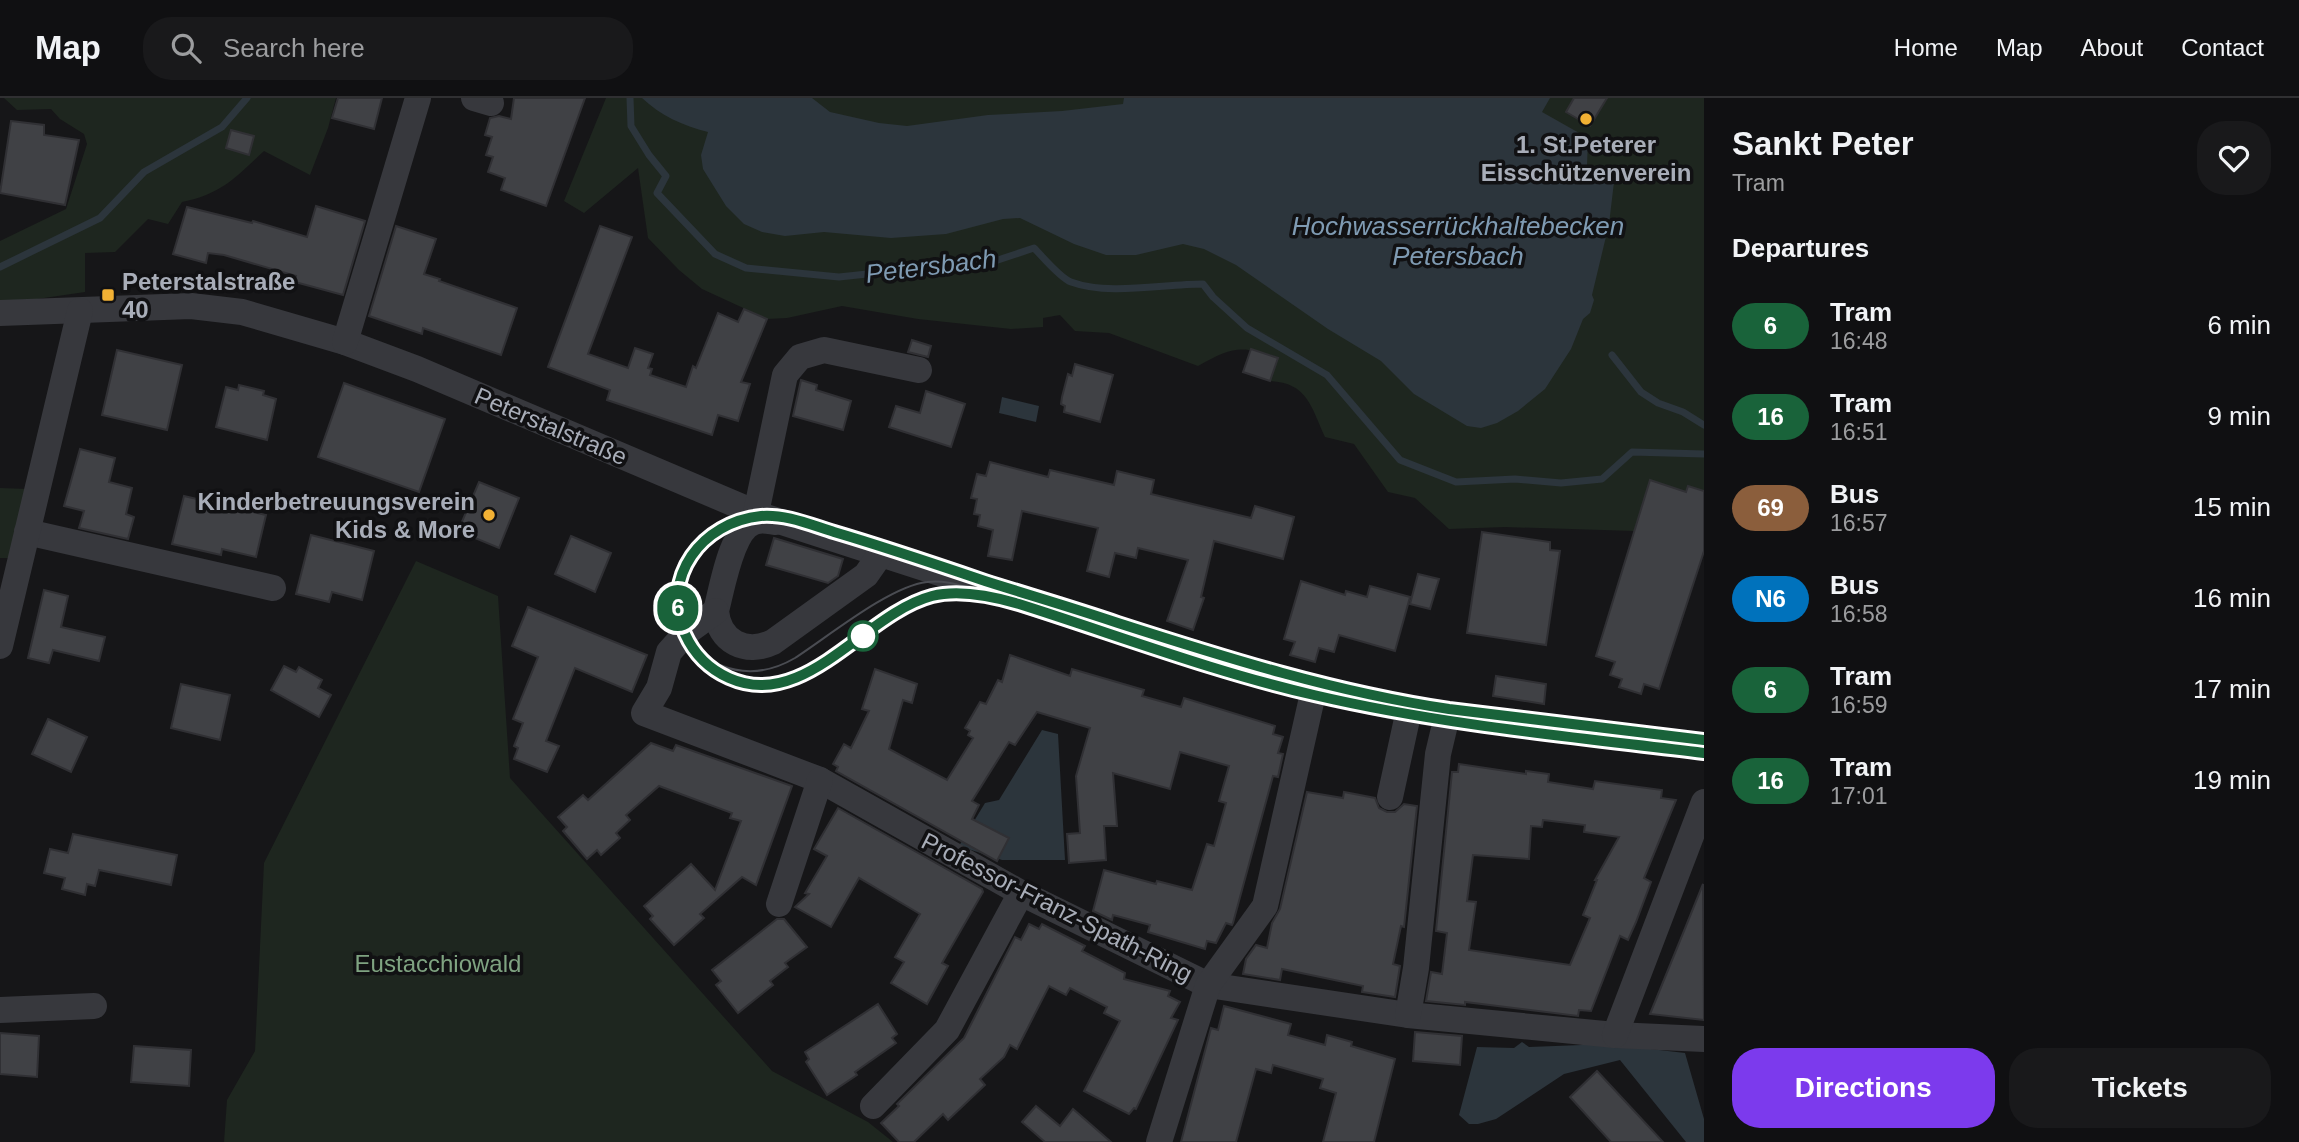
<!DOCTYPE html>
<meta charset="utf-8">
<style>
:root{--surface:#101012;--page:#19191b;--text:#f1f3f6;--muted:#9c9d9f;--line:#303032;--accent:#7c3aed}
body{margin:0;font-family:Helvetica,sans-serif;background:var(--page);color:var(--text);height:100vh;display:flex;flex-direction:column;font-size:26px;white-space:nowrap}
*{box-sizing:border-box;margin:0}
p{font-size:23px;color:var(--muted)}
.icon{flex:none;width:38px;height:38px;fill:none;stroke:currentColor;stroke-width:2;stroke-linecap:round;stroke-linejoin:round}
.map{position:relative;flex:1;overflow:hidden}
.drawer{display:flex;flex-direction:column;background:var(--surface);width:595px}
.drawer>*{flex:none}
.badge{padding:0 14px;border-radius:23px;font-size:24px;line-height:46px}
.map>.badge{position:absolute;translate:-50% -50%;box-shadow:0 0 0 4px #fff}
h2{padding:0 28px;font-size:26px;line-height:63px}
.round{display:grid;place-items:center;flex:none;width:74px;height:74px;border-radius:28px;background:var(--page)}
.summary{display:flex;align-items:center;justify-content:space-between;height:119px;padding:0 28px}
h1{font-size:33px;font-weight:800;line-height:52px}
.primary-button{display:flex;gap:14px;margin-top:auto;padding:14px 28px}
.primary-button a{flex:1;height:80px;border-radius:28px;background:var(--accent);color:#fff;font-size:28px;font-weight:800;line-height:80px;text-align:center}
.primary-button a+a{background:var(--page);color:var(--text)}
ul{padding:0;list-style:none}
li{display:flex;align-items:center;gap:21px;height:91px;padding:0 28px}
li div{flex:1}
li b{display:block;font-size:26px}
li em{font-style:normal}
li .badge{min-width:77px;font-weight:700;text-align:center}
header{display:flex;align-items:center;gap:42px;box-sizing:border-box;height:98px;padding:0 35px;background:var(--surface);border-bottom:2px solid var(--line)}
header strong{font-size:33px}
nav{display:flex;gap:38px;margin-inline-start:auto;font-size:24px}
.search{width:490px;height:63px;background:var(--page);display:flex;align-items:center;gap:18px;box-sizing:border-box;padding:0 24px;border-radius:28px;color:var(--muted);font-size:26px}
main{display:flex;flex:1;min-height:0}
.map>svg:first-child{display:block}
.green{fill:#1e261f}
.water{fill:#2c353c}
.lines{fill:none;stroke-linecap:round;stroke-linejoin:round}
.stream{stroke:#2c353c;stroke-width:7}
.building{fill:#404145;stroke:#303034;stroke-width:2;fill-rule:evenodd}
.minor{stroke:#37383d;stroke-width:26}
.tram{stroke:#4a4c52;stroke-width:2}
.line-casing{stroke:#fff;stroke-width:16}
.line{stroke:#19633a;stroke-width:10}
.poi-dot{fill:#f2b134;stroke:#111113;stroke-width:2.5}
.stop-dot{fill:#fff;stroke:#19633a;stroke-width:3.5}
.labels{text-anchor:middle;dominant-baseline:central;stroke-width:7;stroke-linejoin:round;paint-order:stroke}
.poi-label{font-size:24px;font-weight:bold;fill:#a8adb8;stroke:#111113}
.street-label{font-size:24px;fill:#a8adb8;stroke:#111113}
.park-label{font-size:24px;fill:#7fa381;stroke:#111113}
.water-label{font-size:26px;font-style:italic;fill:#7f9bb3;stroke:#111113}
</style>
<header>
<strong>Map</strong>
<div class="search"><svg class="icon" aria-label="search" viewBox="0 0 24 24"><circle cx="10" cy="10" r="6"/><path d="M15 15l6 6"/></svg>Search here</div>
<nav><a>Home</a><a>Map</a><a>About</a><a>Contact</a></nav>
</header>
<main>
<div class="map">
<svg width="1704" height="1044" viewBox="0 0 1704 1044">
<rect width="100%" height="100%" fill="#161618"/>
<!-- green -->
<g class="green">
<path d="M4,0H336L328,30L310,77L264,53C236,79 222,96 182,104L168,126L148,121L115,154L85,155V194L37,201L0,203V143L66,111L87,46L84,36L60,21L51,11L17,12Z"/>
<path d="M606,0H1704V393L1688,388L1686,394L1650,382L1634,433L1505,429L1449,431L1415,400L1388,394L1354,346L1325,339C1311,309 1308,285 1270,283L1277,259C1240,247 1232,249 1198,268L1109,235L1075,233L1060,217L1043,220V229L1011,231L918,221L842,208L787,220L767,221L702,191L679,172L648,140L638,70L584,115L564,103Z"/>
<polygon points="0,390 27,391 10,460 0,460"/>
<polygon points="416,463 498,498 510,680 772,973 868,1024 893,1044 224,1044 227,1002 255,953 264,765"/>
</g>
<!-- water -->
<g class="water">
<path d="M642,0H812L830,14L879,25L907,28L988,17L1062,13L1123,6L1124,0H1550L1542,14L1588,40L1587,68L1614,84L1609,126L1592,197L1594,202L1590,215L1583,221L1571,251L1545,291L1518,313L1497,325L1481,330L1467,328L1414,296L1381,263L1328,231L1236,167L1204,151L1183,146L1136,157H1106L1074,146L1020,120L1003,121L946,136L891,140L824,134L785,138L762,134L744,126L726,108L703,71L701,57L708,34C683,28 660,17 642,0Z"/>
<polygon points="1002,299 1039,308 1036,324 999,315"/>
<polygon points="1042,632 1058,636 1065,762 1002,762 959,748 985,705 999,702"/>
<polygon points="1522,944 1529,949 1608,946 1685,955 1704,1021 1704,1044 1686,1044 1620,962 1564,976 1496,1021 1478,1026 1469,1026 1459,1017 1477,949 1514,950"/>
</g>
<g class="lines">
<!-- stream -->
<g class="stream">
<path d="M630,0L631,28L649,57L666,78L657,95L715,156L746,170L839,179L998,162L1034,150C1043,159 1060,180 1071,184C1109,198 1162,186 1203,186L1213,199L1247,230L1327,277L1400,362L1456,384L1515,381L1561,385L1602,381L1632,354L1704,356"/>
<polyline points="0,169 100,120 144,74 222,29 247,0"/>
<polyline points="1612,257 1641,294 1658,305 1683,314 1704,327"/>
</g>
</g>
<!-- building -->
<g class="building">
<polygon points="338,0 382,0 374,31 332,20"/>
<polygon points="514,0 585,0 546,108 501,92 505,80 488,74 493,59 486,57 492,39 485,37 490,20 499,18 511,21"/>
<polygon points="1574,0 1607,0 1590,28 1566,14"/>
<polygon points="11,23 44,27 44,37 79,42 65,107 0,95"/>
<polygon points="231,32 254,38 249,57 226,50"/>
<polygon points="316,108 365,123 343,197 295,184 296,178 224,157 208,155 206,165 173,156 187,109 252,125 253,123 307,139"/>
<polygon points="396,128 436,141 424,176 440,181 439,183 517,210 501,257 423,230 422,236 369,218"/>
<polygon points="600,128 632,139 588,256 628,270 635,250 653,256 648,270 652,271 650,277 686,289 693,268 696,270 718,215 738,224 744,211 767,221 741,284 750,286 738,323 718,317 712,337 607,302 610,292 548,269"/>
<polygon points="912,242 931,248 928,259 908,254"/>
<polygon points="1251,251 1278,260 1270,283 1243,274"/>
<polygon points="117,252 182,267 167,332 102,317"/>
<polygon points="1075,266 1113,277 1100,324 1064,314 1065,308 1061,306 1062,299 1068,276 1072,278"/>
<polygon points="801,282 817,287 816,292 851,303 843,332 793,318"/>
<polygon points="344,285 445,321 419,394 318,359"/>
<polygon points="239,287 264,293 263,297 276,301 267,342 216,329 226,289 238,292"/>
<polygon points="926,293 965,306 951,349 889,329 896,308 920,315"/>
<polygon points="80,351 115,360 109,384 132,390 126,416 134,419 128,441 79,430 84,413 64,408"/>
<polygon points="990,364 1048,379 1050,372 1114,387 1117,373 1154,382 1151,396 1251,420 1255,408 1294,419 1283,461 1214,443 1201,499 1204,500 1193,532 1167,523 1188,462 1138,450 1136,460 1115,455 1109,479 1087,473 1098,430 1022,413 1012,462 988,458 993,432 978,428 980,417 974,416 977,401 971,400 977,376 986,378"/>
<polygon points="1650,382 1686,394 1688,388 1704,393 1704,453 1659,591 1644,586 1641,596 1619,589 1622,581 1610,577 1615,564 1596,558"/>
<polygon points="479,384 519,400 499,450 458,433"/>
<polygon points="184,398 266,417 256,459 222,451 221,457 172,446"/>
<polygon points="1482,434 1550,444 1550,452 1560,453 1546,547 1467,535"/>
<polygon points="311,437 374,453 362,502 332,494 329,504 296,496"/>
<polygon points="571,438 611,455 595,494 555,476"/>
<polygon points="774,440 843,461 838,478 828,485 766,467"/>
<polygon points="1418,476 1439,481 1430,511 1410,506"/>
<polygon points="1301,483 1345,497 1346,493 1367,499 1370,488 1410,499 1395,553 1339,537 1334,554 1319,550 1315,564 1290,557 1295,544 1284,541"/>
<polygon points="44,492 68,498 61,529 105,539 99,563 53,552 49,565 28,560"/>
<polygon points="528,509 647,557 632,594 575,570 546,643 559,648 547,674 514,661 518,650 514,648 523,625 513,621 538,559 512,548"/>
<polygon points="1010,557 1070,578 1072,571 1144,592 1142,598 1181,609 1184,600 1275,628 1273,636 1283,639 1278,655 1283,656 1278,679 1273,678 1233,825 1232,827 1226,825 1216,845 1207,843 1205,851 1148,834 1150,827 1113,817 1112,822 1093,813 1104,772 1156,786 1157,783 1192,792 1207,746 1214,748 1226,705 1219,703 1229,668 1180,654 1170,691 1113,675 1117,728 1104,728 1106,762 1069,765 1067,736 1080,735 1076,678 1090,630 1037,614 1015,647 1009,644 972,703 979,707 972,721 1009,740 997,763 836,673 838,669 833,666 844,646 851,650 869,613 862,611 875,571 917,586 912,605 903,602 889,651 947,682 973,640 968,637 970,633 965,630 980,604 986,606 998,582 1002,584"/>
<polygon points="284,568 296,574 299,569 322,582 318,590 331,597 319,619 271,592"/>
<polygon points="1496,578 1546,586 1544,606 1493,598"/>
<polygon points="181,586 230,597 220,642 171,630"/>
<polygon points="48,621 87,639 71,674 32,656"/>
<polygon points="651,645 673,653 676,647 792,688 756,787 742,779 700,816 704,820 674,847 650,821 653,818 644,808 691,766 715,792 741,723 730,720 732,715 659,688 626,717 630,722 616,735 620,740 601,757 597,752 587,761 563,733 567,729 558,719 583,697 588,702"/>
<path d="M1459,666L1526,676V673L1549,676L1548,684L1593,691L1595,683L1662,692L1661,700L1676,702L1644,780L1651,784L1636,824L1628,842L1620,838L1591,913L1579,912L1578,918L1465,904V907L1426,903L1431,874L1442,876L1447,835L1436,833L1452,674H1458ZM1543,722L1585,727L1584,734L1619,739L1595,782H1597L1583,817L1590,820L1570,867L1469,852L1476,804L1467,803L1473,757L1529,761L1531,728L1542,729Z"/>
<polygon points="1307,694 1343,700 1344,694 1375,700 1379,710 1387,714 1395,714 1404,706 1417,708 1404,829 1401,828 1393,866 1400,868 1395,899 1362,894 1363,888 1282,871 1280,882 1243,876 1246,861 1256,847 1267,850 1272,825 1280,811"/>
<polygon points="838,710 982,791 983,794 942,865 948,868 927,906 891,885 904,864 895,859 920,816 859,780 831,829 795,809 809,796 805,795 827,758 814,751"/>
<polygon points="73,736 177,757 171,787 99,772 95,788 87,786 85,797 62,791 65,780 44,775 50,751 68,755"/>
<polygon points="1703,786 1704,922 1650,916 1686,828"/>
<polygon points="777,821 784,821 807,849 785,865 788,869 770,883 773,887 738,915 716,887 721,883 712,872"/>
<polygon points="1029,826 1039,831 1042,826 1085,848 1082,853 1125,875 1124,881 1170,893 1168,898 1180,904 1171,920 1178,922 1136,1011 1134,1010 1129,1016 1084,993 1120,923 1104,915 1107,909 1070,890 1066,897 1049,888 1017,951 1010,947 1004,959 980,981 985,987 948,1022 943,1016 914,1044 899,1044 881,1025 899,1008 897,1006 964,940 1015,839 1021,842"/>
<polygon points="878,906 897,936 892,940 896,945 855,974 857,977 827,997 806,964 809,961 805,954"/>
<polygon points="1224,908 1291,926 1288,937 1325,947 1327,937 1352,944 1351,948 1395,961 1374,1044 1323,1044 1336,995 1320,990 1323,981 1273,967 1271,975 1256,971 1236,1044 1181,1044 1211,930 1218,932"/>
<polygon points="1415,934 1462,938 1460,967 1413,963"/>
<polygon points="0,935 39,938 37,979 0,976"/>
<polygon points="134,948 191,952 189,988 131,984"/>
<polygon points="1597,973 1663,1044 1611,1044 1570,999"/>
<polygon points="1036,1008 1060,1028 1073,1011 1111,1044 1045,1044 1022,1024"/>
</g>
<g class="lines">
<!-- minor -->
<g class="minor">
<polyline points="474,0 491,5"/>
<polyline points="0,215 191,208 242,214 345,244 417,271 763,418 1225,567 1314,591 1409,612 1704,649"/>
<polyline points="345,244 418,0"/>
<polyline points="756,415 785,277 800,259 824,252 919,272"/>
<path d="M776,424C768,423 761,421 754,424C731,432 722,491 716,513C719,544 746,557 773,544L866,477L880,457"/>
<polyline points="27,434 273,490"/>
<polyline points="716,513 687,534 669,554 659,590 644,615 820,682 1021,795 1208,887 1408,917 1615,937 1704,941"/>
<polyline points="0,548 80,213"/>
<polyline points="1390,699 1409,612"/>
<polyline points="779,806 820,682"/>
<polyline points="0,912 94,908"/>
<polyline points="1408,917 1416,870 1438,656 1447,618"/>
<polyline points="1615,937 1704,704"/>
<polyline points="873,1008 947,932 1021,795"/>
<polyline points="1159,1044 1208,887 1265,808 1314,591"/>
</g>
<!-- tram -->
<g class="tram">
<path d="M720,567C747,578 771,574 795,560C829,538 890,488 927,484C942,482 956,486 970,490"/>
<path d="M1704,642L1449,611C1331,593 1219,557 1106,520C1065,507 1024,496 985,482C937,466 888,450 840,435C816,428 791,418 766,418C710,417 666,471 681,525C688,548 703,567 724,578C805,618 862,515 933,498C962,491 993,499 1021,506C1118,537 1215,575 1315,597C1443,626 1574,639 1704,655"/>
</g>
</g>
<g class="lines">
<defs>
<path id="line" d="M1704,642L1449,611C1335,594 1227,560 1118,525C1074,510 1029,497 985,483C935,466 885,449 834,434C811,427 786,416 761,418C702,424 660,479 685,536C694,556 709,571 729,580C805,614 864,516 932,498C960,491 992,498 1019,506C1117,537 1214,574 1314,597C1442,627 1574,639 1704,655"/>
</defs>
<!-- line casing -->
<use href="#line" class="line-casing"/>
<!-- line -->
<use href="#line" class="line"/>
</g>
<!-- markers -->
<g class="poi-dot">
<circle cx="1586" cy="21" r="7"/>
<rect x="101" y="190" width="14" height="14" rx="3.5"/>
<circle cx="489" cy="417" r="7"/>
</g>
<circle class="stop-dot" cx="863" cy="538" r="14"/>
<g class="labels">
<!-- poi labels -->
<g class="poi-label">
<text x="1586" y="46">1. St.Peterer<tspan x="1586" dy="28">Eisschützenverein</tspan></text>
<text x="122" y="183" text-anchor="start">Peterstalstraße<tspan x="122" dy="28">40</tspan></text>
<text x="475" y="403" text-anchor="end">Kinderbetreuungsverein<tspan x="475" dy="28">Kids &amp; More</tspan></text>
</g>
<!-- street labels -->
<g class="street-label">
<text transform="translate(551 328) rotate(23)">Peterstalstraße</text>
<text transform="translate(1057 809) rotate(27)">Professor-Franz-Spath-Ring</text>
</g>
<!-- park labels -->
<g class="park-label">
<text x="438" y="865">Eustacchiowald</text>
</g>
<!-- water labels -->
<g class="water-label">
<text x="1458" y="128">Hochwasserrückhaltebecken<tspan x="1458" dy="30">Petersbach</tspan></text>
<text transform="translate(931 168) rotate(-7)">Petersbach</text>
</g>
</g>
</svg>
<b class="badge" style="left:678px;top:510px;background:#19633a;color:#fff">6</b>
</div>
<section class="drawer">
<div class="summary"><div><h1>Sankt Peter</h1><p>Tram</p></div><a class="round"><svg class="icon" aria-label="heart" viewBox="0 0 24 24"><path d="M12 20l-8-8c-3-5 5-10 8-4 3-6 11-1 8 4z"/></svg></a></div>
<h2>Departures</h2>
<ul>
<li><span class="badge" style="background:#19633a;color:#fff">6</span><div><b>Tram</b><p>16:48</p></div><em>6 min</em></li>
<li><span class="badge" style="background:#19633a;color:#fff">16</span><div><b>Tram</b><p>16:51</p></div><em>9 min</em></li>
<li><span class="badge" style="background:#8b5e3c;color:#fff">69</span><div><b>Bus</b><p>16:57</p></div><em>15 min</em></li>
<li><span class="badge" style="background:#0072bc;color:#fff">N6</span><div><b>Bus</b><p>16:58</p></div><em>16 min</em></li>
<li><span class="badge" style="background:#19633a;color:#fff">6</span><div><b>Tram</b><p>16:59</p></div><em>17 min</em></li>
<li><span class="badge" style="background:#19633a;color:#fff">16</span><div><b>Tram</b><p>17:01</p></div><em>19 min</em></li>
</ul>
<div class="primary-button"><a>Directions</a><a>Tickets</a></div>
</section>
</main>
